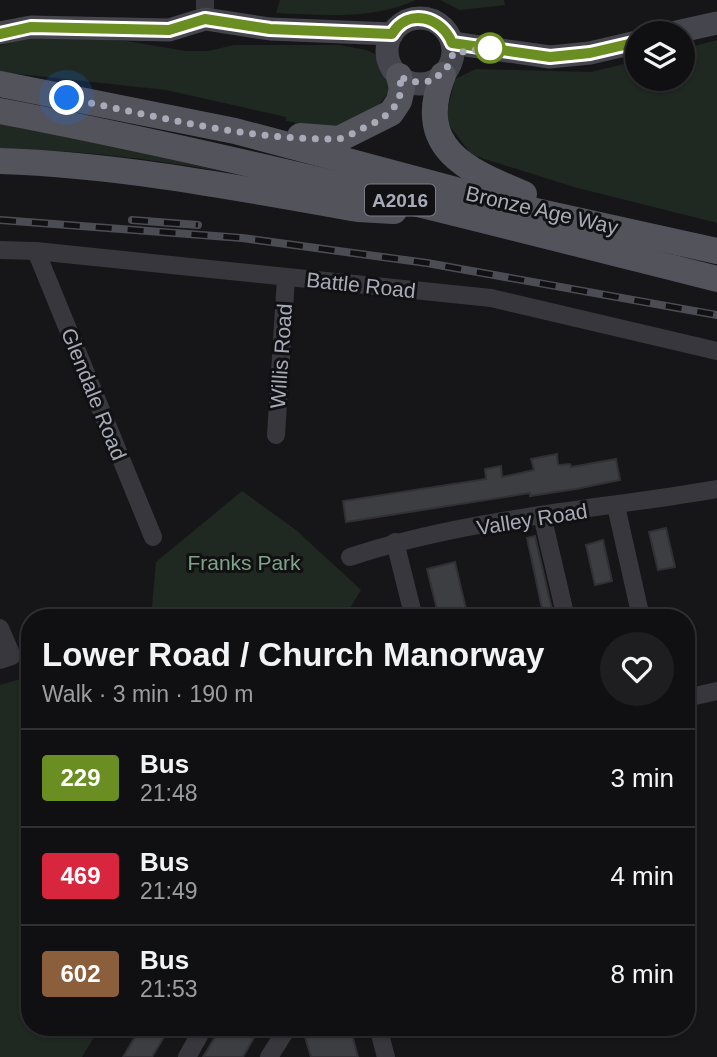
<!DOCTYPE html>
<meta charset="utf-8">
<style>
:root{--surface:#101012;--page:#1e1e20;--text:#f1f3f6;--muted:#9c9d9f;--line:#303032}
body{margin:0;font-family:Helvetica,sans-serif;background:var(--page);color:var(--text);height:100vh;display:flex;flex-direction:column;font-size:26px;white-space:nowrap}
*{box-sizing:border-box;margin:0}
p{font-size:23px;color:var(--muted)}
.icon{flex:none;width:38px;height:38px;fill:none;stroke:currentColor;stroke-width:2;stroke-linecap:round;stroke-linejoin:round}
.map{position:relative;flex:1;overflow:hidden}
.drawer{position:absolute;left:21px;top:609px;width:674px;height:427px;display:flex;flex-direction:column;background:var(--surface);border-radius:28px;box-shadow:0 2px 5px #0004,0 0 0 2px var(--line)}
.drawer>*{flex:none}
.badge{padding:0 14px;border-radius:5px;font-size:24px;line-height:46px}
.tools{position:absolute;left:625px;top:21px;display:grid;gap:14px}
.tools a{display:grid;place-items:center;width:70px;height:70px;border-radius:50%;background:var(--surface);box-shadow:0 2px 5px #0004,0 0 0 2px var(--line);font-size:35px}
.you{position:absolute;width:35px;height:35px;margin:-18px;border:5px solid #fff;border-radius:50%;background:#1a73e8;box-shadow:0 0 0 10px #1a73e833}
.map>.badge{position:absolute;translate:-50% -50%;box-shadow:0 0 0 4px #fff}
.round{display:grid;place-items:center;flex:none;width:74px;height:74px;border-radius:37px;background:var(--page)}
.summary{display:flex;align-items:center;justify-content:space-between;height:119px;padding:0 21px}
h1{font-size:33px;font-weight:600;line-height:52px}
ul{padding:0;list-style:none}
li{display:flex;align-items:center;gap:21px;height:98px;padding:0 21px;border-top:2px solid var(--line)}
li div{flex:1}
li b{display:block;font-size:26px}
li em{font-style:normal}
li .badge{min-width:77px;font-weight:700;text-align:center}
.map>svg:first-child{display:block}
.green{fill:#202822}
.building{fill:#3d3e42;stroke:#313034;stroke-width:2}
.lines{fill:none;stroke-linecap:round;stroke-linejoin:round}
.street{stroke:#37373d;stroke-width:18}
.secondary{stroke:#45454d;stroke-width:23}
.primary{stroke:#53535c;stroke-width:26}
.rail-casing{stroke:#4c4c54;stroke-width:8}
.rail{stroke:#111113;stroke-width:5;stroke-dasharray:16;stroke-linecap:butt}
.line-casing{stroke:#fff;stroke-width:16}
.line{stroke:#6b8e23;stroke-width:10}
.walk{stroke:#a8aab8;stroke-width:7;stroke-dasharray:0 12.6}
.stop-dot{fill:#fff;stroke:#6b8e23;stroke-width:3.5}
.labels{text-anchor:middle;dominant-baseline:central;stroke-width:6;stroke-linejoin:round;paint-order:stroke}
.shield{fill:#111113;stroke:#7b7c86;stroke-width:2}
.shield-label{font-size:19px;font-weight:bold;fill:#a8aab8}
.street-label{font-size:21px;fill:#a8aab8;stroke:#111113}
.park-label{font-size:21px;fill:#7ea388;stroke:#111113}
</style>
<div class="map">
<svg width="717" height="1057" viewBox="0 0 717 1057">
<rect width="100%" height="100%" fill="#161618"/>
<!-- green -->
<g class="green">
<path d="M280,0H416C372,20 323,15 276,13Z"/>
<polygon points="440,0 504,0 505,5 460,10"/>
<path d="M59,38L126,41L186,51H208L234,45H340L366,50L382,57L388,67L391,88C364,134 331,129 286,121V117L166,90L0,72V46L22,39Z"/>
<polygon points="717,40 717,223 574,187 472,155 445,120 455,79 476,69 591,72 637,61 637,79 682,79 683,49"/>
<path d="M0,120L225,172C145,158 81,150 0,149Z"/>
<polygon points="242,491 296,530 361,590 344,618 151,618 156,562"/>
<polygon points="30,676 30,1027 100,1027 82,1057 0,1057 0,685"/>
</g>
<!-- building -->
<g class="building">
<polygon points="557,454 558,465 570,464 571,467 616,459 620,480 576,489 530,496 530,493 346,522 343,501 486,479 485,469 501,466 502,477 534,470 531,459"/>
<polygon points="666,528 675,567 658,570 649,532"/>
<polygon points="535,536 554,618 544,618 527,538"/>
<polygon points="603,540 612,581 595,585 586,545"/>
<polygon points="455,562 468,618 439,618 427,569"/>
<polygon points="141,1027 170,1027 152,1057 123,1057"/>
<polygon points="221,1027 260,1027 243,1057 203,1057"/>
<polygon points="302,1027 350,1027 358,1057 311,1057"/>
</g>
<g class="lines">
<!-- street -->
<g class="street">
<polyline points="205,19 205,0"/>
<polyline points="0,250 36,251 491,298 717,351"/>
<polyline points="36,251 153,537"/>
<polyline points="276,435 286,278"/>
<polyline points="616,506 640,613"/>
<polyline points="542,515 566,618"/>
<polyline points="395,542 414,618"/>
<path d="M350,557C467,518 595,510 717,489"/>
<polyline points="0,628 12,656 0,660"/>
<polyline points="686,698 717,691"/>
<polyline points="378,1027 386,1057"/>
<polyline points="187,1057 204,1027"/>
<polyline points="269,1057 288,1027"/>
</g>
<!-- secondary -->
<g class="secondary">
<circle cx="420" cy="51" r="33"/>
<polyline points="0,33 31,27 169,30 205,19 270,29 392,34"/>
<polyline points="672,33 717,23"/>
<polyline points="452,43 550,57 590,53 637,42"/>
</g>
<!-- primary -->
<g class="primary">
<path d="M443,75C414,148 466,170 524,194"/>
<polyline points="0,84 235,131 531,210 717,251"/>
<path d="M0,111C241,157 479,219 717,279"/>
<polyline points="300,136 339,139 391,113 399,101 402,88 399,76"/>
<path d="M0,161C121,165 239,188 358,209L394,211"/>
</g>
<defs>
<g id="rail">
<polyline points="0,220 242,238 427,263 717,315"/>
<polyline points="132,220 198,225"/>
</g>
</defs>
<!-- rail casing -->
<use href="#rail" class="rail-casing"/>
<!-- rail -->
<use href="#rail" class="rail"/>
</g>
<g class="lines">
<defs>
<path id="line" d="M0,34L31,27L169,30L205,19L270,29L392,34C408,7 442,17 452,43L550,57L590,53L637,42"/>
</defs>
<!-- line casing -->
<use href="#line" class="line-casing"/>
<!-- line -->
<use href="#line" class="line"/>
<!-- walk -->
<path class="walk" d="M67,98C155,116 246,140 336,139C344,139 353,133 361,129C385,119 407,105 399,76L410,82L433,81L450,64L453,53L490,48"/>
</g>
<!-- markers -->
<circle class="stop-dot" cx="490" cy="48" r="14"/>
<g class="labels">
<!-- shield labels -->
<rect class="shield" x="365" y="184.5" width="70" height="31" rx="5"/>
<g class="shield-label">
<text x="400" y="200">A2016</text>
</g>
<!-- street labels -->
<g class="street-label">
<text transform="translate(542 210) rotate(13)">Bronze Age Way</text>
<text transform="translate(361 285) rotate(6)">Battle Road</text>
<text transform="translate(281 356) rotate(-86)">Willis Road</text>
<text transform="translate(94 394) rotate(68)">Glendale Road</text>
<text transform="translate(532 519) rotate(-9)">Valley Road</text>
</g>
<!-- park labels -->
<g class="park-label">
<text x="244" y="562">Franks Park</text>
</g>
</g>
</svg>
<div class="tools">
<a><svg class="icon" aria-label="layers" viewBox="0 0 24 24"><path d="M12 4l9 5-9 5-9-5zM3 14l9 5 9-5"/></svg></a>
</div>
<div class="you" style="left:67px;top:98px"></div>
<section class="drawer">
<div class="summary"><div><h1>Lower Road / Church Manorway</h1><p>Walk · 3 min · 190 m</p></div><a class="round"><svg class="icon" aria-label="heart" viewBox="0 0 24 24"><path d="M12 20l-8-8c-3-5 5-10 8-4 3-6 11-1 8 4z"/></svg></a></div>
<ul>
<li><span class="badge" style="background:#6b8e23;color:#fff">229</span><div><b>Bus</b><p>21:48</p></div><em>3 min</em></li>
<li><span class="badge" style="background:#d7263d;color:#fff">469</span><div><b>Bus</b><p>21:49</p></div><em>4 min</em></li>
<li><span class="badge" style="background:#8b5e3c;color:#fff">602</span><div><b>Bus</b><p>21:53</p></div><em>8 min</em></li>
</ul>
</section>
</div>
